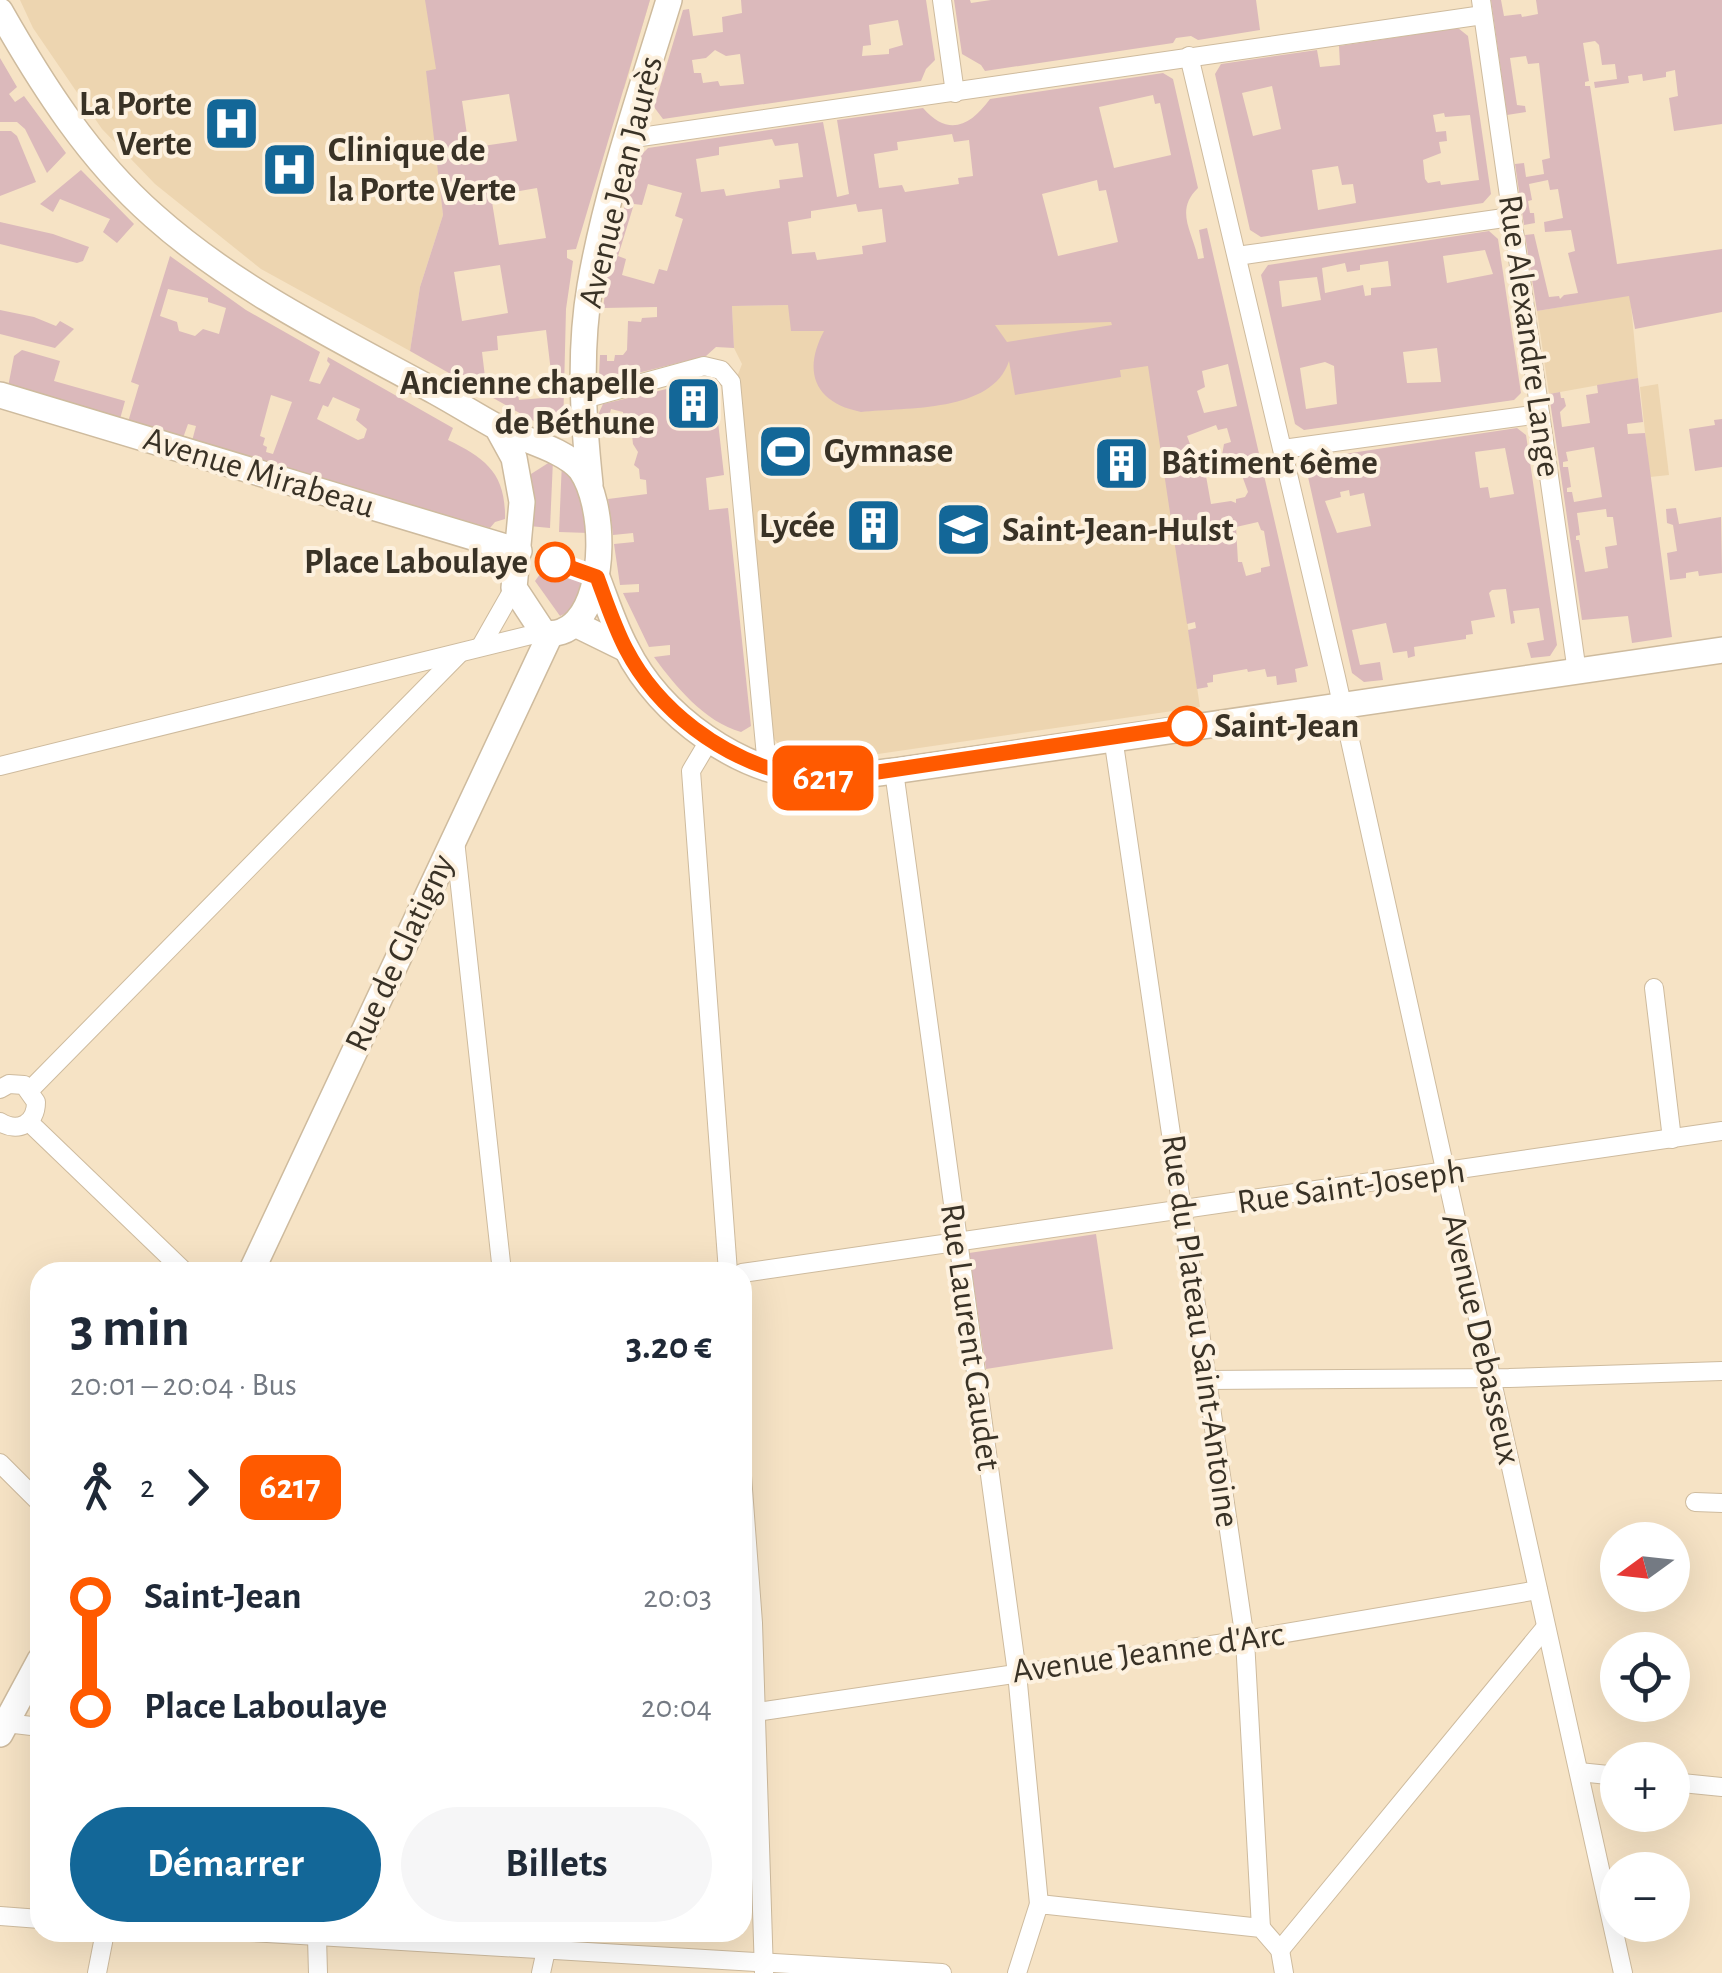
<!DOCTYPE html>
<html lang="fr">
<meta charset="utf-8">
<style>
:root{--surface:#fff;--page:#f6f6f7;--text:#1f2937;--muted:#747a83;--accent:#136798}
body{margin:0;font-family:"Alegreya Sans",sans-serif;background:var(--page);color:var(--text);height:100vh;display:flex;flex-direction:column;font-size:38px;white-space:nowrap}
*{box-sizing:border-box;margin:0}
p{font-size:32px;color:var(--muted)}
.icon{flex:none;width:55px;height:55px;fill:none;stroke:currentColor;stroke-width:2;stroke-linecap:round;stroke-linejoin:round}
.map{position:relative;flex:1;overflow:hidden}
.details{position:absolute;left:30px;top:1262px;width:722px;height:680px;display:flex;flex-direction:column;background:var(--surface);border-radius:30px;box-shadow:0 10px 40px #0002}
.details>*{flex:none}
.badge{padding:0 20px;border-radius:15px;font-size:35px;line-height:65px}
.needle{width:65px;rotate:255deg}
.tools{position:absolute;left:1600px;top:1522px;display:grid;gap:20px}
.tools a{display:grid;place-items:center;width:90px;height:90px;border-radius:50%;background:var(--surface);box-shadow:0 10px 40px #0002;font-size:50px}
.map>.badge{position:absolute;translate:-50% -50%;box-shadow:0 0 0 5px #fff}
.legs{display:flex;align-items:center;gap:15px;height:110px;padding:0 40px;font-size:32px}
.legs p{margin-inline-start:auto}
.summary{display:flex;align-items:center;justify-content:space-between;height:170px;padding:0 40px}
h1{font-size:55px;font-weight:700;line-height:75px}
.primary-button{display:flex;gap:20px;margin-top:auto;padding:20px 40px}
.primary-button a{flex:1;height:115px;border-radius:60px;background:var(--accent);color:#fff;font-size:40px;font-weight:700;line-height:115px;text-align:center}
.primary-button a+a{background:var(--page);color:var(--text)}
ul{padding:0 40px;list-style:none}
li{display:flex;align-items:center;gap:35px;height:110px;font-size:38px}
li i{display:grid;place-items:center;width:15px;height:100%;margin:0 12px;background:currentColor}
li i::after{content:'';width:25px;height:25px;margin:-12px;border:8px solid;border-radius:50%;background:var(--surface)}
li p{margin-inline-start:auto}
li:first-child i{background:linear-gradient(#0000 50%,currentColor 0)}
li:last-child i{background:linear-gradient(currentColor 50%,#0000 0)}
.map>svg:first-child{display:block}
.built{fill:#edd5b0}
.green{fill:#dbb9bb;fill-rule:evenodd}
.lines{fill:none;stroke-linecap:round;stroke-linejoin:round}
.street-casing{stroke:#cebb9e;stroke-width:20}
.secondary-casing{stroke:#cebb9e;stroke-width:28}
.street{stroke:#fff;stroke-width:18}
.secondary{stroke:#fff;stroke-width:25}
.line-1-casing{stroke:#fff;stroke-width:22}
.line-1{stroke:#ff5a00;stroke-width:15}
.stop-1-dot{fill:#fff;stroke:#ff5a00;stroke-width:5}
.labels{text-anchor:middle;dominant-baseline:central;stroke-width:8;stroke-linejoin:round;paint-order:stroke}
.poi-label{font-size:35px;font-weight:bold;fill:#393226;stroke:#fdf1df;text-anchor:start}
.street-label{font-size:35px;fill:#393226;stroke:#fdf1df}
.stop-label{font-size:35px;font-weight:bold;fill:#393226;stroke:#fdf1df;text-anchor:end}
</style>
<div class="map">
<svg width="1722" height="1973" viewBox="0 0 1722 1973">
<rect width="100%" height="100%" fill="#f6e3c5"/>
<!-- built -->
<g class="built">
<polygon points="20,0 650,0 624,89 427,72 443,215 420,287 410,351 261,269 155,184 102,129 33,28"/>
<polygon points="1630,295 1638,378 1549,394 1537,311"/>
<polygon points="1109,299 1112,325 1149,366 1200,707 837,760 785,752 774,739 737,377 742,364 734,348 732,306"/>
<polygon points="1658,384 1669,475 1650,477 1640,387"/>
</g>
<!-- green -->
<g class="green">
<path d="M425,0H650L576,249L567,250V258L573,261L566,309L563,431L555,433L410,351L420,287L443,215L426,71L436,69ZM509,94L517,141L469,148L462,101ZM537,188L546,238L499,245L491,196ZM500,265L508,313L462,321L454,272ZM546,330L554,397L519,400L517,388L503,389L501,376L485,377L482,352L498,350L497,336Z"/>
<path d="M741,0H926L935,60L926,69L921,81L663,119L654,107L683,10L689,9L693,36L723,32L722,17L742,13ZM898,20L903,45L889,49V54L862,56L863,46L871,45L869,25ZM715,50L726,56L740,54L744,84L720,86L718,81L703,83L701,73H694L692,60L706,58Z"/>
<polygon points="954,0 970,0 971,3 991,0 1256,0 1260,30 1198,40 1191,36 1176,38 1173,43 985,71 981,65 962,54"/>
<polygon points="1491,0 1501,0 1504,16 1521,14 1522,17 1538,14 1536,0 1722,0 1722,124 1674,131 1669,98 1678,96 1675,70 1666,72 1666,77 1643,81 1642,74 1628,76 1629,83 1595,88 1594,82 1617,79 1615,64 1602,65 1599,45 1595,41 1583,43 1589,81 1585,82 1585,86 1590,86 1617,264 1722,249 1722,312 1635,329 1629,296 1537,311 1525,235 1534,234 1549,297 1559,296 1560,299 1564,295 1578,293 1568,253 1575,251 1571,230 1545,232 1544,222 1563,218 1558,189 1550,190 1548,180 1529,184 1532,200 1528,201 1530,213 1534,213 1535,223 1524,225 1515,164 1524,163 1526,177 1544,174 1542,160 1550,158 1539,63 1528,64 1526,56 1510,58 1517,105 1525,106 1526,112 1507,115"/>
<path d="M1458,28L1468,36L1491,194L1483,203L1261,237L1250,230L1215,74L1221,64L1317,50L1320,67L1340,65L1339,46ZM1272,86L1281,129L1253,136L1242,93ZM1444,113L1445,117L1470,115L1479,180L1441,185L1440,181L1428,183L1425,179L1423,160L1441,153L1439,142L1447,141L1446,131L1436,132L1433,115ZM1338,166L1342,185L1353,184L1356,203L1318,210L1312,170Z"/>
<polygon points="0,58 17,87 9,94 15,102 24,96 66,153 47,173 25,129 17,122 0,122"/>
<path d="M1163,73L1173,79L1198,188C1174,211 1193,232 1198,259L1204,258L1199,230L1207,228L1305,653L1308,666L1295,669L1297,682L1277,685L1276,676L1267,677L1265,669L1248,672L1247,669L1213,675V682L1207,683L1208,687L1197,689L1188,630L1196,628L1195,622L1187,624L1173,533L1178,531L1177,525L1172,526L1148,366L1120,370L1121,377L1015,395L1009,361C992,413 907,407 861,412C815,403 802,372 824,331H791L788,305L732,306L734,348L716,347L706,356L606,381L599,375L600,355H607V361H614L615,355H623L627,350L628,321L641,322L642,318L657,317V307L603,308L610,257L639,157L648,148L823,122L837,197L849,194L837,120L923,108C949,138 971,125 990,99ZM1153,95L1155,104L1160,103L1171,155L1114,168L1099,107ZM952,134L954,142L969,140L973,176L958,178L959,184L905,192L902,185L879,188L874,154L898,150L897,142ZM772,139L775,146L798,143L803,177L779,180L780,188L726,196L724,189L701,192L696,159L719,155V147ZM1097,180L1099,191L1106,190L1118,242L1058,256L1042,194ZM648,184L682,193L675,216L683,219L667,271L659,269L654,284L622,275L626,259L618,256L634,204L642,205ZM856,204L858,212L882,209L886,242L862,246L863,254L817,260L815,252L792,254L788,222L811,218V211ZM1111,322L1112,325L1007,342L995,325ZM1228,364L1237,406L1204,413L1197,391L1205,387L1202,371ZM1216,425L1218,430L1227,428L1231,442L1224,444L1222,455L1215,457L1210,465L1193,469L1192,461L1196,460L1187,436ZM1240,470L1248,492L1245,497L1236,499V503L1231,501L1211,504L1206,476ZM1258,522L1261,530L1264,531L1270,566L1261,568V572L1246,576L1242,562H1238L1236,527Z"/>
<polygon points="0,131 11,131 17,136 36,182 0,196"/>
<polygon points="81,170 134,224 117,243 103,232 110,219 60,199 53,212 40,204"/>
<polygon points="0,222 53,234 89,247 83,261 77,263 0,244"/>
<path d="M1489,231L1498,239L1521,393L1514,400L1304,430L1295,424L1261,275L1268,265ZM1485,250L1493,274L1447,283L1443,256ZM1388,261L1391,286L1371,288V295L1365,296L1363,285L1325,293L1322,268L1345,263L1347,272L1360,270V265ZM1317,277L1321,300L1282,307L1279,281ZM1437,348L1441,382L1407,383L1403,352ZM1325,362L1334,366L1337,404L1306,409L1300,368Z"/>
<path d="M170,256L246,310L320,352L309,381L320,384L330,364L327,361L328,357L453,428L448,440C485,458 506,473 505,519L495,522L490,528L192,441L196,426L188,424L183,438L128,422L139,385L131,382ZM168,289L208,298V302L226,308L219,334L203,329L195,336L179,331L177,322L160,316ZM271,395L292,402L273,454L266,452L267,447L263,445L265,438L260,436ZM333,397L360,409L356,420L367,429L364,438L358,440L317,419L323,405L328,407Z"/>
<polygon points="0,310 34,317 56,326 60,321 74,329 55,348 0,334"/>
<polygon points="22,350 60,361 54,381 125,401 120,419 8,387 14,356"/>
<path d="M713,378L724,475L706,478L709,510L728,508L751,726L741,732C705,722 675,686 654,657L670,655V645L649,647L623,593L639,592V584L620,585L614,544L634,542L633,533L613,535L608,499L647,494L646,480L640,479L639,469L634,465L638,452L633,444L631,427H624L623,412L611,409L610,413L598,415L603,404Z"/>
<path d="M1638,378L1643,422L1627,424L1628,434L1645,433L1672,637L1632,643L1628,616L1582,620L1549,394L1560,392L1561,398H1564L1566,406L1560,412L1562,427L1590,423L1586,395L1598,393L1597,385ZM1594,447L1602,497L1574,502L1572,492H1567V488L1571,487L1568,467H1563V462L1568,461L1566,452ZM1606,509L1607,517H1613L1617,545L1605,547L1608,568L1585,572L1579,540H1576V536L1580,535L1577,513Z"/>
<polygon points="1722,419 1722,467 1695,471 1689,429 1715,425 1714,420"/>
<path d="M1517,428L1526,435L1557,645L1550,656L1531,658L1527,643L1544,640L1539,608L1513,611L1515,623L1511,624L1506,589L1492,590L1489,593L1495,617L1471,621L1473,634L1466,635V639L1414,647L1415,656L1408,658L1407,651L1393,653L1386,623L1352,630L1360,665L1380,662L1383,680L1364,682L1352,673L1306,468L1311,459ZM1505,448L1514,494L1490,498L1488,487L1480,488L1475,452ZM1349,490L1350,496L1364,493L1371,526L1337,533L1325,501L1341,497L1340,492Z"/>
<polygon points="553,460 550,528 529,526 531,474"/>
<polygon points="562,461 580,485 589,533 559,532"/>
<polygon points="1676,508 1679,524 1721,517 1722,573 1699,576 1698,571 1686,573 1686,578 1670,580 1667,553 1677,551 1673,525 1667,523 1666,509"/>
<path d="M546,566L569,573L586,584C581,597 573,611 560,616L535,581Z"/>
<polygon points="1096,1234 1113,1349 986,1369 969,1253"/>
</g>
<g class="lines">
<defs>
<g id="street">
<polyline points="942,0 955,93"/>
<polyline points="1481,0 1577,672"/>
<polyline points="1189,56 1336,677 1623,1973"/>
<polyline points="627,139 1483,15"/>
<polyline points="1237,256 1511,217"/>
<polyline points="584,399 704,366 721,370 731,382 767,767"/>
<polyline points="1283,449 1540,414"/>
<polyline points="481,646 514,588"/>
<polyline points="1113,737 1245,1640 1261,1928"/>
<polyline points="710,739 691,771 728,1272"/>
<polyline points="0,766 543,632"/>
<polyline points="894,771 1017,1673 1039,1904"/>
<polyline points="455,840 502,1272"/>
<polyline points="1654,988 1672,1139"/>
<path d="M0,1089L9,1084L24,1085L36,1102C36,1124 18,1133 0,1122"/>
<polyline points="30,1090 459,654"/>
<polyline points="29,1122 185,1272"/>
<polyline points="742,1273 1722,1131"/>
<polyline points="1207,1380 1509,1378 1722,1371"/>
<polyline points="0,1463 40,1503"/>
<polyline points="742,1476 753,1623 764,1973"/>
<polyline points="1695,1502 1722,1503"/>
<polyline points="757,1712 1245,1640 1538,1590"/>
<polyline points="6,1723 40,1727"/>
<polyline points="1579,1772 1618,1776"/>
<polyline points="1672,1782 1722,1787"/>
<polyline points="0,1916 40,1919"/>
<polyline points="250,1932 942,1973"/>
<polyline points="317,1937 318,1973"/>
<polyline points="1280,1950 1545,1628"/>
<polyline points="97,1973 105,1932"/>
<polyline points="541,1973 550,1932"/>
<polyline points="1017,1973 1039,1904 1261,1928 1280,1950 1284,1973"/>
</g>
<g id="secondary">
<path d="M0,11C42,85 89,159 154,216C237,290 339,339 436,392C456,403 475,415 495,426C519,439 565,449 581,470C605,505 606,589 577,621C568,631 555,636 543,632L514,588L522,502L514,458L497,427"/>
<polyline points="0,395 519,551"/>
<path d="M590,484C583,418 579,351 590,286C606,192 641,92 669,0"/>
<path d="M597,577C606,600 614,626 626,648C660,716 740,774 817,778C842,779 868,774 894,771L1722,650"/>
<polyline points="575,624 626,649"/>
<polyline points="251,1272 550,635"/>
<polyline points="0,1734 40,1660"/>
</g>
</defs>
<!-- street casing -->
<use href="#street" class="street-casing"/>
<!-- secondary casing -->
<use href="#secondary" class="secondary-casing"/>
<!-- street -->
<use href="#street" class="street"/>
<!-- secondary -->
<use href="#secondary" class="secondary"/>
</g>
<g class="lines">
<defs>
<path id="line-1" d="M555,562L597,577C606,601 614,626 626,649C658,711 722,758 789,774C806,779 826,778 844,777L1187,726"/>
</defs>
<!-- line-1 casing -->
<use href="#line-1" class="line-1-casing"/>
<!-- line-1 -->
<use href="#line-1" class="line-1"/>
</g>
<!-- icons -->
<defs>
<symbol id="hospital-square" viewBox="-11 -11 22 22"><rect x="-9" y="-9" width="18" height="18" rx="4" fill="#136798" stroke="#fdf1df"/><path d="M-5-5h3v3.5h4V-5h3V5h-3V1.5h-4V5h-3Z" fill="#fff"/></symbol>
<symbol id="building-square" viewBox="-11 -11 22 22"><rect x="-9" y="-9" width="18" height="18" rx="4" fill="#136798" stroke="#fdf1df"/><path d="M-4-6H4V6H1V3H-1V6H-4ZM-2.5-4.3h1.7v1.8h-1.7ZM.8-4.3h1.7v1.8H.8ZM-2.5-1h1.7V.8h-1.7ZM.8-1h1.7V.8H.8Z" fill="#fff"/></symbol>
<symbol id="stadium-square" viewBox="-11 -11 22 22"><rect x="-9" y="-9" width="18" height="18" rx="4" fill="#136798" stroke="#fdf1df"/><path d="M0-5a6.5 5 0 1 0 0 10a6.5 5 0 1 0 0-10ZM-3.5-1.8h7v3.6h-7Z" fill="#fff"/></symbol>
<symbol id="school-square" viewBox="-11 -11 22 22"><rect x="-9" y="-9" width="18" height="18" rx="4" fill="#136798" stroke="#fdf1df"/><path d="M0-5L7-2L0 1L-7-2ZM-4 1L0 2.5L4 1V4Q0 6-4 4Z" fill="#fff"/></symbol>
</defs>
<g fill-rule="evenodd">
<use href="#hospital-square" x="200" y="92" width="63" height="63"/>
<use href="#hospital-square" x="258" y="138" width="63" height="63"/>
<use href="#building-square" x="662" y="372" width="63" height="63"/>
<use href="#stadium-square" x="754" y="420" width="63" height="63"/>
<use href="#building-square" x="1090" y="432" width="63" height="63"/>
<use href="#building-square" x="842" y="494" width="63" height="63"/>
<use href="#school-square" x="932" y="498" width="63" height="63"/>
</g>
<!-- markers -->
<g class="stop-1-dot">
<circle cx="555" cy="562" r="18"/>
<circle cx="1187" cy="726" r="18"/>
</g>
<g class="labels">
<!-- poi labels -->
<g class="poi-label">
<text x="192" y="104" text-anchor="end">La Porte<tspan x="192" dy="40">Verte</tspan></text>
<text x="328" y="150">Clinique de<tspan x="328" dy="40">la Porte Verte</tspan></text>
<text x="655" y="383" text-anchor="end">Ancienne chapelle<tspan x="655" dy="40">de Béthune</tspan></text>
<text x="824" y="451">Gymnase</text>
<text x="1161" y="463">Bâtiment 6ème</text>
<text x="835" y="526" text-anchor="end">Lycée</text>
<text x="1002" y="530">Saint-Jean-Hulst</text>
</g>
<!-- street labels -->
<g class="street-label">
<text transform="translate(621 182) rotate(-76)">Avenue Jean Jaurès</text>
<text transform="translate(1529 336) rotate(82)">Rue Alexandre Lange</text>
<text transform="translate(259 473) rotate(17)">Avenue Mirabeau</text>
<text transform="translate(400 953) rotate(-65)">Rue de Glatigny</text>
<text transform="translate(1351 1187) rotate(-8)">Rue Saint-Joseph</text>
<text transform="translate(1200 1331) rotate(82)">Rue du Plateau Saint-Antoine</text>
<text transform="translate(970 1337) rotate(82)">Rue Laurent Gaudet</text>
<text transform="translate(1481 1339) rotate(77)">Avenue Debasseux</text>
<text transform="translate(1148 1653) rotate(-8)">Avenue Jeanne d'Arc</text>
</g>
<!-- stop labels -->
<g class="stop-label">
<text x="528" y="562">Place Laboulaye</text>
<text x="1214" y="726" text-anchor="start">Saint-Jean</text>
</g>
</g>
</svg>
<div class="tools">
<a><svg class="needle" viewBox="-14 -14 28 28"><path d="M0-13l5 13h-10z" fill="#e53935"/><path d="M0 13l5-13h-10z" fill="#747a83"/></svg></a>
<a><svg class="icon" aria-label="locate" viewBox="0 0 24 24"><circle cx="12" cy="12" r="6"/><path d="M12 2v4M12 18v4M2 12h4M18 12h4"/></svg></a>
<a>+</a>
<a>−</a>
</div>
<b class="badge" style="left:823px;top:778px;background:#ff5a00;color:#fff">6217</b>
<section class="details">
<div class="summary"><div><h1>3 min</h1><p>20:01 – 20:04 · Bus</p></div><b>3.20 €</b></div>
<div class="legs"><svg class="icon" aria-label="walk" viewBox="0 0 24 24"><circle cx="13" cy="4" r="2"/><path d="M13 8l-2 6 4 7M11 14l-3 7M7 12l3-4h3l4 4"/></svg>2<svg class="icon" aria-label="forward" viewBox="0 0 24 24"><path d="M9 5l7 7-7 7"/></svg><b class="badge" style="background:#ff5a00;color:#fff">6217</b></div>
<ul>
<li><i style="color:#ff5a00"></i><b>Saint-Jean</b><p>20:03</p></li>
<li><i style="color:#ff5a00"></i><b>Place Laboulaye</b><p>20:04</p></li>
</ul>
<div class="primary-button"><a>Démarrer</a><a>Billets</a></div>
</section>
</div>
